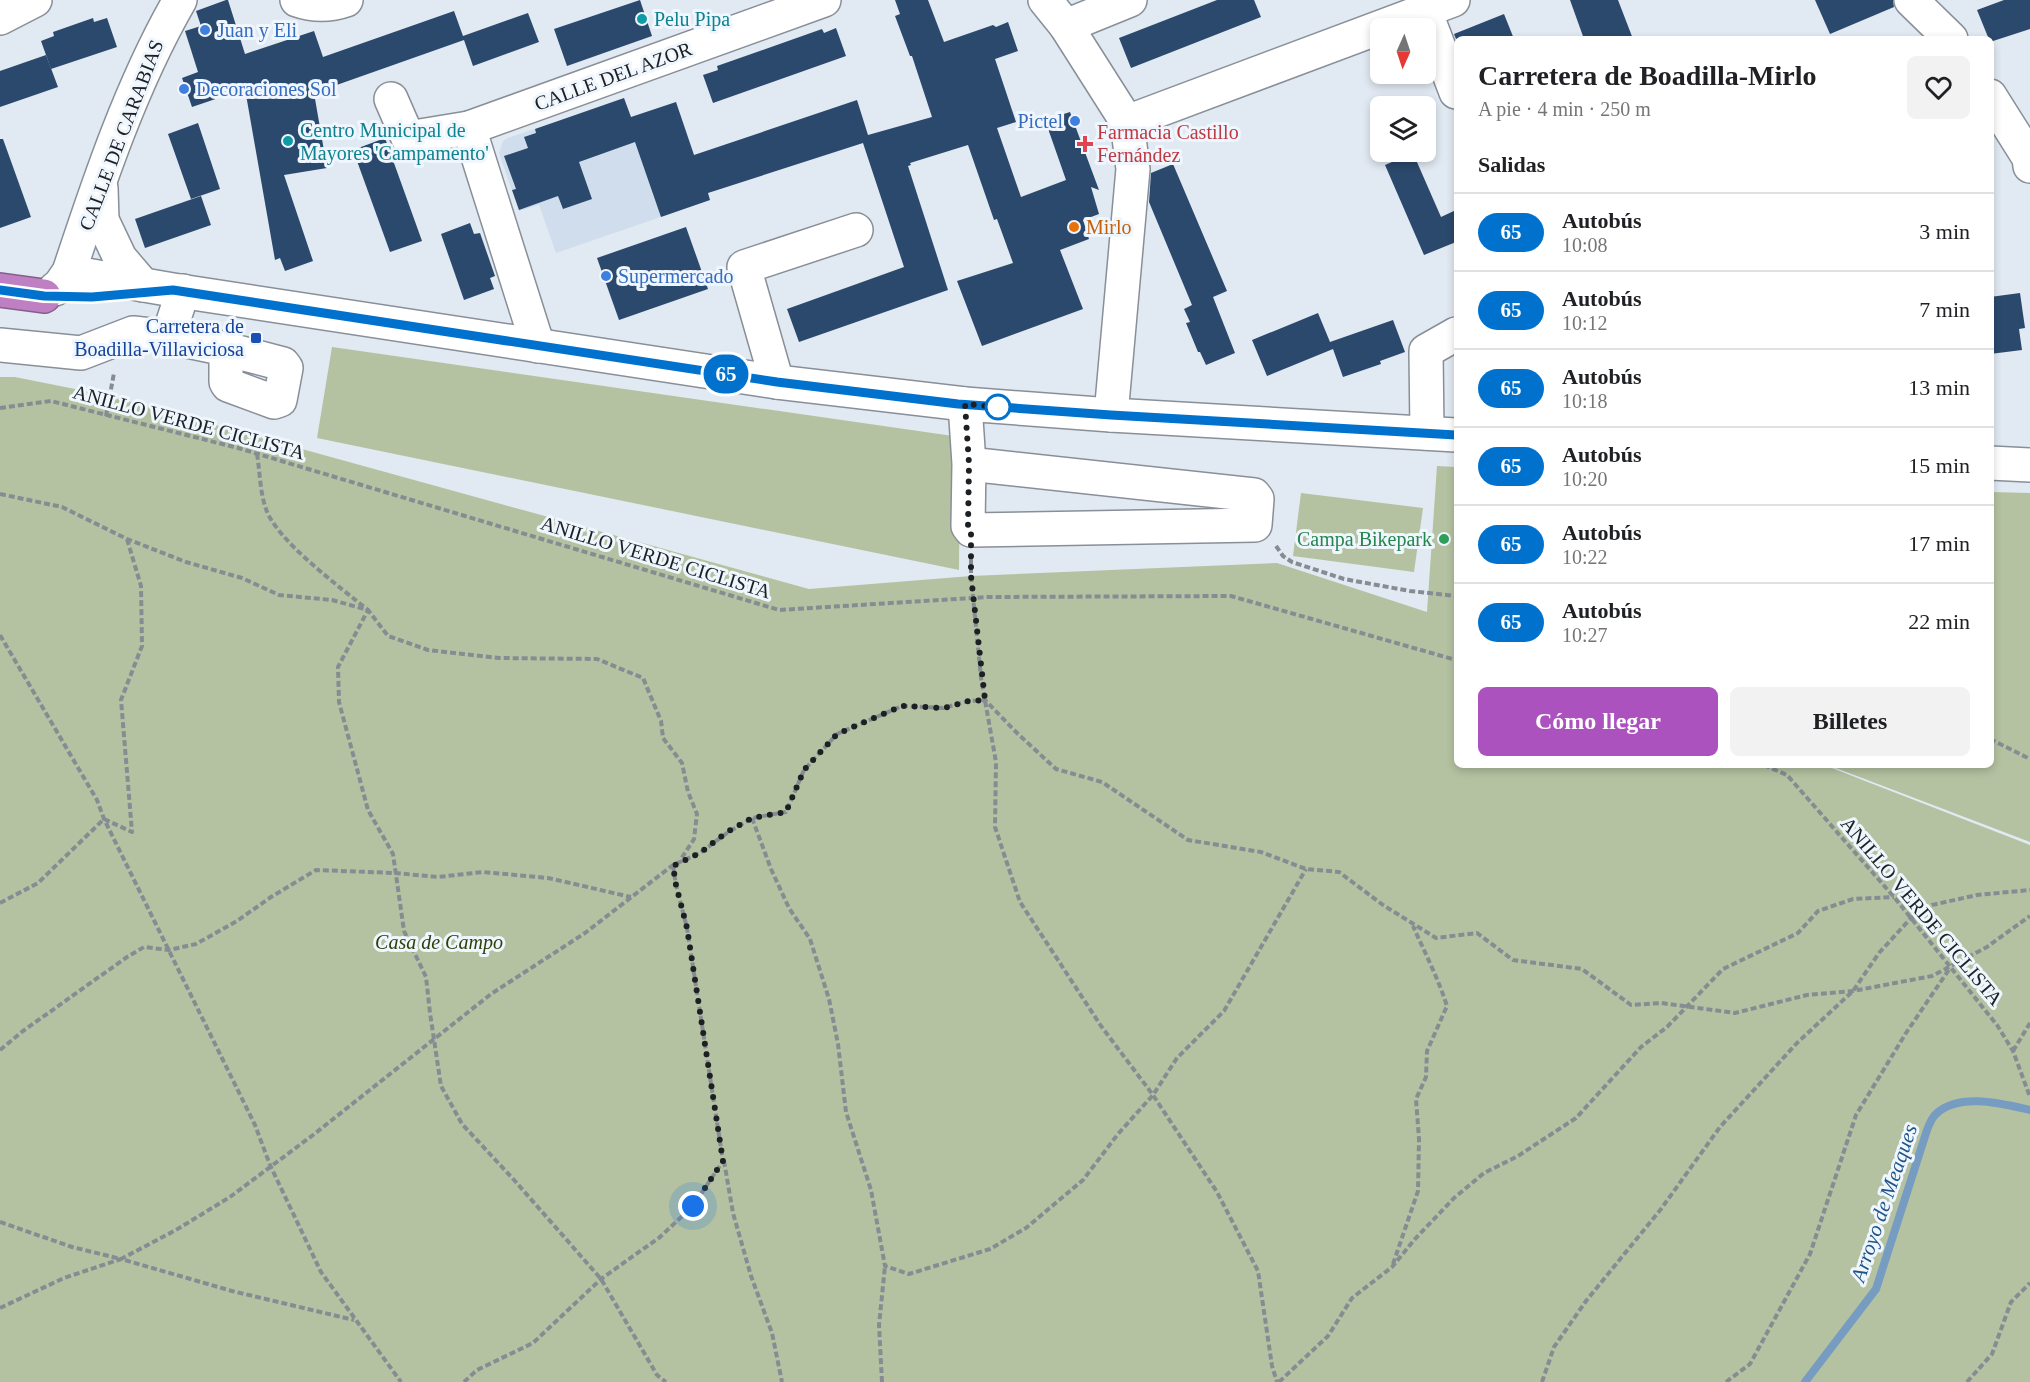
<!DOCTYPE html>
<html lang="es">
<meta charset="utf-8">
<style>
:root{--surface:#fff;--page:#f2f2f2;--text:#202124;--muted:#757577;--line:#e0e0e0;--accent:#ac52bf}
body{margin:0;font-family:"Times New Roman",serif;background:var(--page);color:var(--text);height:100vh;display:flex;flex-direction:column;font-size:22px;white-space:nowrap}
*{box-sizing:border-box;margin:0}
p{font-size:20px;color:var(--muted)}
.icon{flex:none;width:33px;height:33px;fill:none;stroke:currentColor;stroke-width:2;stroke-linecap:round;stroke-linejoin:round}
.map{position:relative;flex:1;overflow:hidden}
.drawer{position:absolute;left:1454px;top:36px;width:540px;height:732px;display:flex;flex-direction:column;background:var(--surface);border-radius:9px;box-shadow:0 3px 9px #0003}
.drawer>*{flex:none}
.badge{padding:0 12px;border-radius:20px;font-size:21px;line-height:39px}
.needle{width:39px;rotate:183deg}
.fabs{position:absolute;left:1370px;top:18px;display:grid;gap:12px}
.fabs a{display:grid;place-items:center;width:66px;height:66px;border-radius:9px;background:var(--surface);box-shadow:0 3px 9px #0003;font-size:30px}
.you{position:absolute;width:30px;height:30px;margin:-15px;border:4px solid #fff;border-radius:50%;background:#1a73e8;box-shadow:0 0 0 9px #1a73e833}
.map>.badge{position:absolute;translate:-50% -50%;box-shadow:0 0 0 3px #fff}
h2{padding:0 24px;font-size:22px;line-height:54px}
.round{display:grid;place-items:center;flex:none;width:63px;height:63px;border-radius:9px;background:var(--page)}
.overview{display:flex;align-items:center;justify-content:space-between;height:102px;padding:0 24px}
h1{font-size:28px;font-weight:700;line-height:45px}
.action{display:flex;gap:12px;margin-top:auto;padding:12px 24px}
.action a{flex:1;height:69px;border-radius:9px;background:var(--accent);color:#fff;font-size:24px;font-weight:700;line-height:69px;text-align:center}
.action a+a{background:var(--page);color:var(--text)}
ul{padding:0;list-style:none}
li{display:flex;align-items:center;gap:18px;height:78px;padding:0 24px;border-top:2px solid var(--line)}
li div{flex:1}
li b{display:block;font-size:22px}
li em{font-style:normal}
li .badge{min-width:66px;font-weight:700;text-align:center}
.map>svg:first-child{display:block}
.built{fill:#d0ddec}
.green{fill:#b5c2a1}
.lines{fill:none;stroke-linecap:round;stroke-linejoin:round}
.stream{stroke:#779cc2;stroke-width:8}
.building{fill:#2b496c}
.minor-casing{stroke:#888f98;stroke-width:36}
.highway-casing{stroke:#865e8a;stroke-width:36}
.path{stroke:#878c92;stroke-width:4;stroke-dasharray:6 3;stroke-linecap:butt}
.minor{stroke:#fff;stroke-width:33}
.highway{stroke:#be80c2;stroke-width:33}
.line-casing{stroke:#fff;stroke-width:14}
.line{stroke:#0072ce;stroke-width:9}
.walk{stroke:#1d2023;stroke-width:6;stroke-dasharray:0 10.8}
.culture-dot{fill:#0f9aa8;stroke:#eff6fe;stroke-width:2}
.shop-dot{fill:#3f7fe0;stroke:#eff6fe;stroke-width:2}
.health-dot{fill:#e0444e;stroke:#eff6fe;stroke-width:2}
.food-dot{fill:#e8710a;stroke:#eff6fe;stroke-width:2}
.transit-dot{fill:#1a4fb4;stroke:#eff6fe;stroke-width:2}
.stop-dot{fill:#fff;stroke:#0072ce;stroke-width:3}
.leisure-dot{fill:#2e9e5b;stroke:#eff6fe;stroke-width:2}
.labels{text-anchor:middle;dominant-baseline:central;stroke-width:6;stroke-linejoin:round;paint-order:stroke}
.culture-label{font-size:20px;fill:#0d838f;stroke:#eff6fe;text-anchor:start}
.shop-label{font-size:20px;fill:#366cbe;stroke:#eff6fe;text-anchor:start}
.street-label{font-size:20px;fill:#1d2023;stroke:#eff6fe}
.health-label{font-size:20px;fill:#be3a42;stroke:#eff6fe;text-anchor:start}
.food-label{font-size:20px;fill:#c56008;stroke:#eff6fe;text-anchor:start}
.transit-label{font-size:20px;fill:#164399;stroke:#eff6fe;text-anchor:end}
.leisure-label{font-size:20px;fill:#27864d;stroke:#eff6fe;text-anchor:end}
.park-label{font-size:20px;font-style:italic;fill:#2e3f07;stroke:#eff6fe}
.water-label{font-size:21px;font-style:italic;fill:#1e5486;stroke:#eff6fe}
</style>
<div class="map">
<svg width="2030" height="1382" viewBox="0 0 2030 1382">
<rect width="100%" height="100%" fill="#e1e9f2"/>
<!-- built -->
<polygon class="built" points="676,102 710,200 556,253 539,205 519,211 499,153 503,141 508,138 555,122 631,117"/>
<!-- green -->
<g class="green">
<polygon points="332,347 960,437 959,570 317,438"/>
<polygon points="0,377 15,377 110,396 809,589 971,576 1277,563 1427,612 1437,466 1456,467 1456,765 1824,765 2030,845 2030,1382 0,1382"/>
<polygon points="1991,492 2030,493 2030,842 1828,765 1990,765"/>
<polygon points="1301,493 1423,508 1414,572 1293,556"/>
</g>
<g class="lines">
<!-- stream -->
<path class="stream" d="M1805,1382L1876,1289L1927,1130C1929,1125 1932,1117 1936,1114C1959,1092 2003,1104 2030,1110"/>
</g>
<!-- building -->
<g class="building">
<polygon points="226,0 228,0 245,54 314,31 323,57 454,11 463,36 528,13 539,42 473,66 464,40 314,93 327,168 284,175 313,261 285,271 280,258 275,260 245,89 192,107 182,78 198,72 185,31 201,26 196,11"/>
<polygon points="640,0 652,36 567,66 554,29"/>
<polygon points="895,0 928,0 944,42 993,25 996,27 1008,22 1018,51 995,59 1016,122 997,128 1021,197 1066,180 1045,120 1070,112 1099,190 1091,187 1099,214 1083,220 1089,239 1060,250 1083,309 982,346 957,281 1013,263 997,219 994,220 968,145 910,163 911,165 908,166 948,290 799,342 787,309 904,267 863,143 708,193 710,200 661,217 635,142 579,162 592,199 563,209 558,196 519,210 512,190 516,189 504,156 528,148 524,137 536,133 535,129 624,98 631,117 676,102 694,155 857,100 868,135 932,117 912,56 910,56 895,16 900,14"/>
<polygon points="1217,0 1254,0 1261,17 1131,68 1119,38"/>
<polygon points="1570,0 1618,0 1633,39 1584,39"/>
<polygon points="1815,0 1893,0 1894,7 1830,34"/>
<polygon points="2004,0 2030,0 2030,29 1990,42 1977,10"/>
<polygon points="1504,14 1514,39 1456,39 1454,34"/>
<polygon points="93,18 94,22 107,18 117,47 51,69 41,41 54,36 53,32"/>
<polygon points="836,28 846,56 713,103 703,75 718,70 717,66 822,29 824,33"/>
<polygon points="46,55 58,87 0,107 0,71"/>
<polygon points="198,123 220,189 191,199 168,134"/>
<polygon points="385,138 422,241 390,252 353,150"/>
<polygon points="0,139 3,139 31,217 0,228"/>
<polygon points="1413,153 1441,217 1456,210 1456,242 1424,255 1385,165"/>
<polygon points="1173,164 1227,291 1213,297 1235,353 1206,365 1200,352 1198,352 1186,323 1190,322 1184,309 1192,305 1149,202 1151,173"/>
<polygon points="201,196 211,225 145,248 135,219"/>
<polygon points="470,223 474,234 480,233 495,276 490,278 494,289 464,300 441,234"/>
<polygon points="686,227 708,289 619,320 597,258"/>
<polygon points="2020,293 2025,328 2019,329 2022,350 1990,354 1990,297"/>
<polygon points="1318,313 1330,342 1393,320 1405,352 1380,361 1381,364 1343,377 1333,349 1267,376 1252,340"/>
</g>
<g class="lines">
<defs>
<g id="minor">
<path d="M297,0C314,6 329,6 346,0"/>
<polyline points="1045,0 1066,26 1127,122 1133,169 1111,415"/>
<polyline points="1911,0 1951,39"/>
<polyline points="1425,11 1456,92"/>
<polyline points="0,18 35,0"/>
<polyline points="1066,26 1130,0"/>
<polyline points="1990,96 2029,158 2030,166"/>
<polyline points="391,99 408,138 469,128"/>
<polyline points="1127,122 1453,0"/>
<polyline points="101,188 102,220 120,258 143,285"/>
<polyline points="69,272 173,290 777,382 965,404 1111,415 1456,435"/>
<path d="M55,289L60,285L69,272C99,181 132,83 180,0"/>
<polyline points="168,337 226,349 283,364 286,368 280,400 274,402 228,385 226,382 226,349"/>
<polyline points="0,345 81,353 133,333 168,337 183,291"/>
<polyline points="538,346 469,128 824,0"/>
<polyline points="777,382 744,267 856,230"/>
<polyline points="965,404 969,464 968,526 971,530 1255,525 1257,499 1254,495 969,464"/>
<polyline points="1427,433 1426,351 1456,334"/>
<polyline points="1990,463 2030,465"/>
</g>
<polyline id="highway" points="0,290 44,296"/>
</defs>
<!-- minor casing -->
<use href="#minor" class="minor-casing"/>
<!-- highway casing -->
<use href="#highway" class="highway-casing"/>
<!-- path -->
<g class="path">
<polyline points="0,408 51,401 238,448 779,610 988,597 1231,596 1456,660"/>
<polyline points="106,416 114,373"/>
<path d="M257,454C260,472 260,493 266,509C276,540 341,588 368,610L338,667L339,702L368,810L393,854L404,931L426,977L430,1013L441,1086L462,1124L515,1181L601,1279L657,1375L666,1382"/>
<polyline points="0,494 62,507 127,539 186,562 242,578 279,595 332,600 368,610 388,636 428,650 499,658 597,659 643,678 661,721 663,738 682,763 688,792 697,814 694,839 681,859"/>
<polyline points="1276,546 1283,556 1292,562 1344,579 1410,591 1456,596"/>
<polyline points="971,558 971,576 981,678 996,762 995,827 1020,902 1101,1026 1153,1095 1217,1192 1258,1271 1272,1366 1277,1382"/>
<polyline points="0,635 97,800 104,819 255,1125 270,1165 321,1272 401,1382"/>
<polyline points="1990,739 2030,759"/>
<polyline points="1764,765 1787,775 1894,897 1997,1025 2013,1051 2030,1097"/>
<polyline points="752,818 771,869 789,908 810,939 829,999 838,1044 846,1112 871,1190 885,1266 909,1274 990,1249 1026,1228 1083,1180 1118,1134 1153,1095 1177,1058 1224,1011 1306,869"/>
<polyline points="0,903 38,883 104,819 132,832 121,700 142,646 141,586 127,539"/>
<polyline points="0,1050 23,1031 127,957 144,947 169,950 196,944 237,921 271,897 316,870 395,873 438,877 483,872 548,878 631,897"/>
<polyline points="2013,1051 2030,1023"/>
<polyline points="724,1161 733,1213 751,1276 772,1333 782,1382"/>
<polyline points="0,1222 72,1247 121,1259 176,1230 230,1197 313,1135 491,994 585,933 673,865 700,853 727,833 752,818 786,812 804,770 837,734 902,706 943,708 969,701 985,700 1018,734 1056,769 1102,782 1188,840 1261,852 1306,869 1339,872 1383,905 1436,938 1477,933 1513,960 1582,969 1631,1005 1661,1003 1735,1013 1807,995 1853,991 1932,976 1987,947 2030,916"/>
<path d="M1393,1264L1418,1191L1419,1139L1416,1099L1426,1077L1427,1051L1447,1006C1438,978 1425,953 1413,926"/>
<polyline points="0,1308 64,1278 121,1259 232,1291 354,1320"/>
<polyline points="464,1382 477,1370 533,1343 601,1279 660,1237 693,1206 723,1161 687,928 676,885 673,866"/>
<polyline points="882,1382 879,1325 885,1266"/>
<polyline points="1279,1382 1328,1336 1352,1298 1392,1267 1415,1239 1454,1198 1484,1173 1518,1156 1576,1118 1641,1047 1667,1027 1723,969 1798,933 1818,911 1853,899 1894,897"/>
<polyline points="1542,1382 1554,1347 1586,1301 1661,1209 1720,1127 1797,1043 1853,991 1879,953 1911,918 1932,905 1977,895 2030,890"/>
<polyline points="1726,1382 1750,1364 1810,1254 1856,1115 1906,1033 1950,968"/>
<polyline points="1967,1382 1992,1354 2011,1302 2030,1283"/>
</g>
<!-- minor -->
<use href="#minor" class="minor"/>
<!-- highway -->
<use href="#highway" class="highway"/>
</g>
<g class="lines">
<defs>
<polyline id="line" points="0,290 44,296 92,297 173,290 777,382 958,404 1111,415 1456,435"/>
</defs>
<!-- line casing -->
<use href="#line" class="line-casing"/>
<!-- line -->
<use href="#line" class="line"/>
<!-- walk -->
<polyline class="walk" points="693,1206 723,1161 687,928 676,885 673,866 700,853 727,832 752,818 786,812 804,770 837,734 902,706 944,708 969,701 985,700 971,576 971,530 968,526 969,464 965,404 998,407"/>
</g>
<!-- markers -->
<g class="culture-dot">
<circle cx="642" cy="19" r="6"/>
<circle cx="288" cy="141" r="6"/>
</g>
<g class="shop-dot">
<circle cx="205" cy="30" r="6"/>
<circle cx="184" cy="89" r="6"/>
<circle cx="1075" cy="121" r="6"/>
<circle cx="606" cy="276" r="6"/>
</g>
<path class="health-dot" d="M1082 135h6v6h6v6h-6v6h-6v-6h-6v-6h6z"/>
<circle class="food-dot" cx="1074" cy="227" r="6"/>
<rect class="transit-dot" x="250" y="332" width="12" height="12" rx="3"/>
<circle class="stop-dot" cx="998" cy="407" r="12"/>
<circle class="leisure-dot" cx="1444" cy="539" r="6"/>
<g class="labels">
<!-- culture labels -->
<g class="culture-label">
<text x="654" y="19">Pelu Pipa</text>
<text x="300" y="130">Centro Municipal de<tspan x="300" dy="23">Mayores 'Campamento'</tspan></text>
</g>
<!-- shop labels -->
<g class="shop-label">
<text x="217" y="30">Juan y Eli</text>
<text x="196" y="89">Decoraciones Sol</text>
<text x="1063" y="121" text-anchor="end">Pictel</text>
<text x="618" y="276">Supermercado</text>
</g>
<!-- street labels -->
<g class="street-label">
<text transform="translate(613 76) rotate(-20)">CALLE DEL AZOR</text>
<text transform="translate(121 135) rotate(-69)">CALLE DE CARABIAS</text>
<text transform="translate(189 422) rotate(15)">ANILLO VERDE CICLISTA</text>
<text transform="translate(656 557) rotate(17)">ANILLO VERDE CICLISTA</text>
<text transform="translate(1922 911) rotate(50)">ANILLO VERDE CICLISTA</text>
</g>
<!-- health labels -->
<g class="health-label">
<text x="1097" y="132">Farmacia Castillo<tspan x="1097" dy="23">Fernández</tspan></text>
</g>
<!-- food labels -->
<g class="food-label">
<text x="1086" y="227">Mirlo</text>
</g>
<!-- transit labels -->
<g class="transit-label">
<text x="244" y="326">Carretera de<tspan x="244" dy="23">Boadilla-Villaviciosa</tspan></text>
</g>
<!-- leisure labels -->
<g class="leisure-label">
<text x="1432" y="539">Campa Bikepark</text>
</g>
<!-- park labels -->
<g class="park-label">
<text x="439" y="942">Casa de Campo</text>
</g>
<!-- water labels -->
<g class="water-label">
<text transform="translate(1884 1203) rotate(-71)">Arroyo de Meaques</text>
</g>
</g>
</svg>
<div class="fabs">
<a><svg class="needle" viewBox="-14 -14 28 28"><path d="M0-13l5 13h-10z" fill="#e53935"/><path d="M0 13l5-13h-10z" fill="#757577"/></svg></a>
<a><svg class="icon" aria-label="layers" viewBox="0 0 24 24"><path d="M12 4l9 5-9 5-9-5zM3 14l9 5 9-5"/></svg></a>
</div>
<div class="you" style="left:693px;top:1206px"></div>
<b class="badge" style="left:726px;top:374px;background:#0072ce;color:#fff">65</b>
<section class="drawer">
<div class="overview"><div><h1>Carretera de Boadilla-Mirlo</h1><p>A pie · 4 min · 250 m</p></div><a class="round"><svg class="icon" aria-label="heart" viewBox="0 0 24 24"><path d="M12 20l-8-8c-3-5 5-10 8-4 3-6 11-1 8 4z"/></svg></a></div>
<h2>Salidas</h2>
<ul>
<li><span class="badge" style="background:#0072ce;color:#fff">65</span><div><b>Autobús</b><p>10:08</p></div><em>3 min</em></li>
<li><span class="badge" style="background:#0072ce;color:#fff">65</span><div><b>Autobús</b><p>10:12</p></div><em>7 min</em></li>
<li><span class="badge" style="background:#0072ce;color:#fff">65</span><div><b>Autobús</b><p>10:18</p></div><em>13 min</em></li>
<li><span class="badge" style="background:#0072ce;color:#fff">65</span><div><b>Autobús</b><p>10:20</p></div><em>15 min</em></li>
<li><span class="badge" style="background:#0072ce;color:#fff">65</span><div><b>Autobús</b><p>10:22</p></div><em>17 min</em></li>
<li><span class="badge" style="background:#0072ce;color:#fff">65</span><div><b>Autobús</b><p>10:27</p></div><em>22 min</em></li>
</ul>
<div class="action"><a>Cómo llegar</a><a>Billetes</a></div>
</section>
</div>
